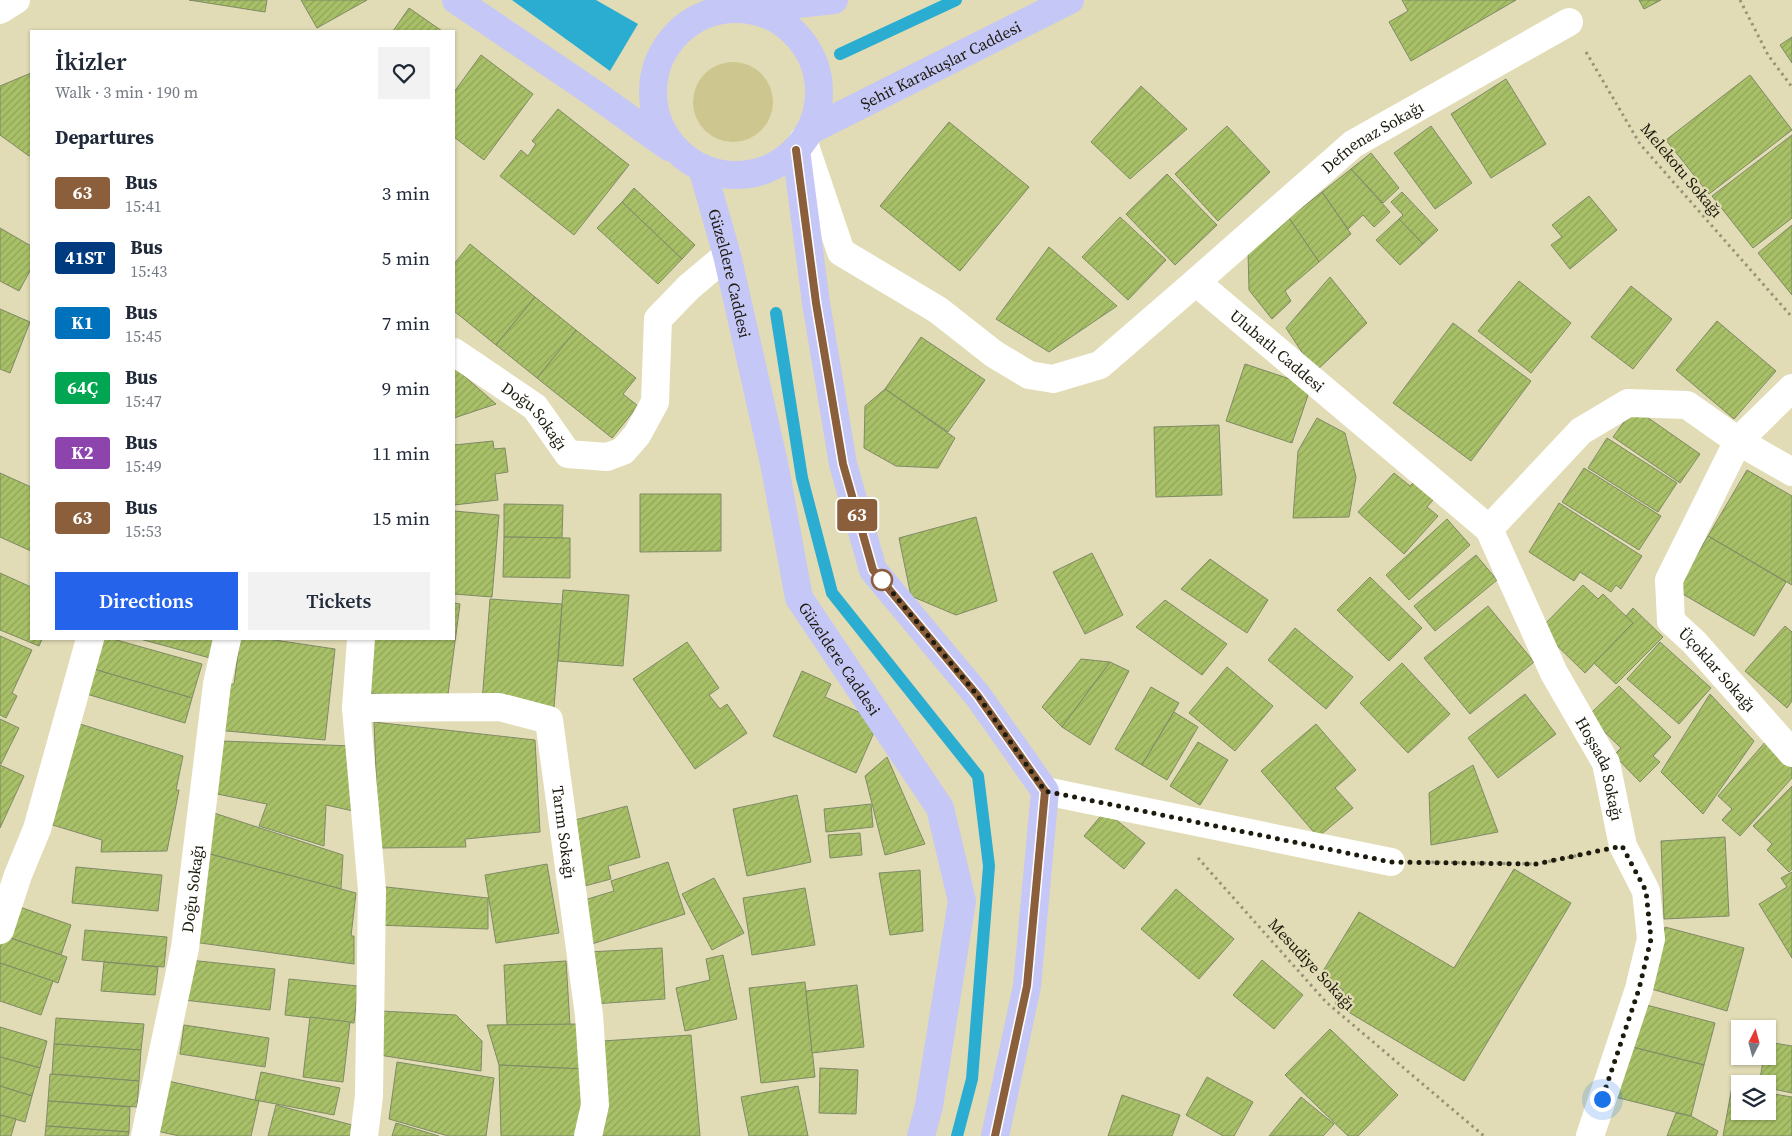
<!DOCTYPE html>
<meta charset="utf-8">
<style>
:root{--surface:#fff;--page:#f2f2f3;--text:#1f2937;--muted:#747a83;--accent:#2563eb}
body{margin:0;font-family:"Source Serif 4",serif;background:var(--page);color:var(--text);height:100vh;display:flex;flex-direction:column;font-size:19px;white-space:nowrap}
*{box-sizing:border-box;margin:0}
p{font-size:16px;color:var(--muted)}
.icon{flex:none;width:28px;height:28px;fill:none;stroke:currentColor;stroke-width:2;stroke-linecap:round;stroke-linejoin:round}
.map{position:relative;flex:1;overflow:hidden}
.side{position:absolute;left:30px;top:30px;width:425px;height:610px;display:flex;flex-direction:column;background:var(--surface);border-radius:0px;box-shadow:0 1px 4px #0004}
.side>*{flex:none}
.badge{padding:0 10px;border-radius:4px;font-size:18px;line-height:32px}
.needle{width:32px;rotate:6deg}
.buttons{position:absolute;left:1731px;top:1020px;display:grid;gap:10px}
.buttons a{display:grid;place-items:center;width:45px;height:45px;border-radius:0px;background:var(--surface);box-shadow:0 1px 4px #0004;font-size:25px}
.you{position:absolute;width:25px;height:25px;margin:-12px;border:4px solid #fff;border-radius:50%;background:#1a73e8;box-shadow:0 0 0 8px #1a73e833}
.map>.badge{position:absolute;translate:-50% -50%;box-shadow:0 0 0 2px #fff}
h2{padding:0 25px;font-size:19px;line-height:45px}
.round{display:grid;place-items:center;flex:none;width:52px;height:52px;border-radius:0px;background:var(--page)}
.overview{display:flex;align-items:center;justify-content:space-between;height:85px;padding:0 25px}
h1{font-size:24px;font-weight:600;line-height:38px}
.primary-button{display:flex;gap:10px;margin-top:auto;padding:10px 25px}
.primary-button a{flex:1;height:58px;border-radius:0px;background:var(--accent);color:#fff;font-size:20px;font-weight:600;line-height:58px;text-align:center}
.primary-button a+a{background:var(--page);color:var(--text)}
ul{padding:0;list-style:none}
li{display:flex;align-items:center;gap:15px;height:65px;padding:0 25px}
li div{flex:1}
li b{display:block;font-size:19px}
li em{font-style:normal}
li .badge{min-width:55px;font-weight:700;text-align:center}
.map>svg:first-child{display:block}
.green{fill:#cdc68f}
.water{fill:#2aadd1}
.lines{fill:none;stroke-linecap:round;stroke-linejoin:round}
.stream{stroke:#2aadd1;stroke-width:12}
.building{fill:url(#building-hatch);stroke:#7f8a67}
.path{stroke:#979376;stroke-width:3;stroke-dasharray:2.5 4;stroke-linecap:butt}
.minor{stroke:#fff;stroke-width:28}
.major{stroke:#c5c7f7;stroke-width:28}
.line-casing{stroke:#fff;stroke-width:11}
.line{stroke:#8b5e3c;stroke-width:8}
.walk{stroke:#1d1b0d;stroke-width:5;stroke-dasharray:0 9}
.stop-dot{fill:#fff;stroke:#8b5e3c;stroke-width:2.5}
.labels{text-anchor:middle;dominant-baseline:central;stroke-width:4.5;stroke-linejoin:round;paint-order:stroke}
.street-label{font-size:16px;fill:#1d1b0d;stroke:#e1dcb5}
</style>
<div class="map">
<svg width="1792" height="1136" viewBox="0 0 1792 1136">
<defs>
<pattern id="building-hatch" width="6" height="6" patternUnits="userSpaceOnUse" patternTransform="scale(1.25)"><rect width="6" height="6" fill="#a8c067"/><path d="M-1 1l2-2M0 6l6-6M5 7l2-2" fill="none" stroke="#90a458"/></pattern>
</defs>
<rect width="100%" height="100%" fill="#e1dcb5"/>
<!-- green -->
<circle class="green" cx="733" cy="102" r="40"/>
<!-- water -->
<polygon class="water" points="512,0 596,0 638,24 610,71"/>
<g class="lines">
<!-- stream -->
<g class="stream">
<polyline points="840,54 956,0"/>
<polyline points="776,313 802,478 832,593 978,776 989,866 972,1079 957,1136"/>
</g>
</g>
<!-- building -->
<g class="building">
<polygon points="189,0 267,0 265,12"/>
<polygon points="301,0 367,0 317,28"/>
<polygon points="1402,0 1516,0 1411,61 1389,22 1408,11"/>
<polygon points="1639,0 1661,0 1644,9"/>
<polygon points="409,8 442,31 393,31"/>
<polygon points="1792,37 1792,63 1780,45"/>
<polygon points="481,55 533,94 484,160 454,137 454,92"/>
<polygon points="31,73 31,155 29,156 0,135 0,86"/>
<polygon points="1750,75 1792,130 1709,194 1666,140"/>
<polygon points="1506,79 1546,144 1491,178 1451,114"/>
<polygon points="1141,86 1187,129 1130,179 1091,142"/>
<polygon points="558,109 629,165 574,235 500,176 521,150 528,156 536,144 532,141"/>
<polygon points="949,122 1029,187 960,271 880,206"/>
<polygon points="1227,126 1270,172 1218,221 1175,174"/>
<polygon points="1431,126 1472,183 1435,209 1394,153"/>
<polygon points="1792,135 1792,218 1753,248 1712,196"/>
<polygon points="1371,153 1399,188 1383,203 1351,169"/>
<polygon points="1351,169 1390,212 1374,227 1363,215 1348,229 1322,192"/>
<polygon points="1167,174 1217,225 1175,265 1126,214"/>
<polygon points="634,188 695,245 682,259 622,202"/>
<polygon points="1322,192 1351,234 1319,262 1289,218"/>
<polygon points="1402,192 1438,230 1423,244 1399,219 1403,215 1391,202"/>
<polygon points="1589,196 1617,230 1570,269 1551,245 1562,237 1552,225"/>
<polygon points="622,202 682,259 658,284 597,228"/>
<polygon points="1120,217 1166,260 1128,300 1082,257"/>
<polygon points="1289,218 1319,262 1285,291 1291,301 1272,319 1249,290 1248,250"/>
<polygon points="1399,219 1423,244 1400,265 1376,240"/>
<polygon points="1792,225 1792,295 1758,253"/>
<polygon points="0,228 31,246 31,269 19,291 0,281"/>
<polygon points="470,244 535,297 496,345 454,311 454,264"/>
<polygon points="1049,247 1117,306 1049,352 996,319"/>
<polygon points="1330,277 1367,323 1315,372 1286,328"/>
<polygon points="1519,281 1571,323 1531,373 1478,331"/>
<polygon points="1631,286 1672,319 1633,369 1591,337"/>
<polygon points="535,297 576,330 537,378 496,345"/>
<polygon points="0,309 30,322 10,373 0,369"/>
<polygon points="1717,321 1776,371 1734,419 1676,370"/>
<polygon points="1453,323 1531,381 1471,461 1393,403"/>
<polygon points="576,330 636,378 623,394 638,406 612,438 537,378"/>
<polygon points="921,337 985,380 948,432 885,389"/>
<polygon points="1245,364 1311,386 1292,443 1226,421"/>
<polygon points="454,367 496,404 454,418"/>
<polygon points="885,389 955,438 938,468 896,466 864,448 865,406"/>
<polygon points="1634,408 1700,454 1680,483 1613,437"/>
<polygon points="1317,418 1345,433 1356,477 1349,517 1293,518 1298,451"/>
<polygon points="1219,425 1222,495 1156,497 1154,427"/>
<polygon points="1607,438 1677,483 1658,512 1588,468"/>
<polygon points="493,441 494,449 505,448 508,472 495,474 498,500 454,505 454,445"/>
<polygon points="1584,468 1661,516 1639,550 1562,502"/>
<polygon points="1747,470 1792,496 1792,585 1708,536"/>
<polygon points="0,473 31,487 31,551 0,537"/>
<polygon points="1394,473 1410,486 1414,482 1433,500 1427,507 1438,516 1404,554 1358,512"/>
<polygon points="640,494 721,494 721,551 640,552"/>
<polygon points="1559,503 1642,556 1621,589 1616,585 1611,592 1580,572 1574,581 1529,552"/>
<polygon points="504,504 563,505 562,538 504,537"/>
<polygon points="454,511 499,515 492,597 454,594"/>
<polygon points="976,517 997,601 956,615 911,596 899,538"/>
<polygon points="1447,519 1470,545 1409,600 1386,575"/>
<polygon points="1708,536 1786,582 1754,636 1676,590"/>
<polygon points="504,537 570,538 570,578 503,577"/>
<polygon points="1092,553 1123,615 1085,634 1053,572"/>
<polygon points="1476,555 1497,580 1435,631 1414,606"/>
<polygon points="1210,559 1268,600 1247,633 1181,589"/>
<polygon points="0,573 31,587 31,639 42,639 39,646 0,630"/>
<polygon points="1370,577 1422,628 1389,661 1337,610"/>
<polygon points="1583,585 1598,599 1603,594 1633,623 1585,673 1540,629"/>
<polygon points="563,590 629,595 623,666 558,661"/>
<polygon points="490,599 562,604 554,708 482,702"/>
<polygon points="1165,600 1227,644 1202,675 1136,627"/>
<polygon points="454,603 460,604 447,702 360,692 367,639 454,639"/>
<polygon points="1488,606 1534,662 1470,714 1424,658"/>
<polygon points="1633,608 1663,637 1616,684 1594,663 1633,623 1626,616"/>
<polygon points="1785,626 1792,632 1792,701 1787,708 1745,671"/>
<polygon points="1295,628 1353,677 1326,709 1268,660"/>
<polygon points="0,636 32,650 12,693 17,696 6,718 0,715"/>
<polygon points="99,639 113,639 202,664 192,698 90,668"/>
<polygon points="140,639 216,639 210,658"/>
<polygon points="240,639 268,639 335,649 325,740 216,730 226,685 234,684"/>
<polygon points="687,642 719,688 709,695 720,709 727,704 747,733 695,769 633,679"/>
<polygon points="1660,642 1711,688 1679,724 1627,679"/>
<polygon points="1081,659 1110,662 1062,727 1042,707"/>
<polygon points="1110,662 1129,671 1090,745 1062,727"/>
<polygon points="1402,663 1450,714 1408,753 1360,703"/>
<polygon points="1227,667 1273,706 1235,751 1189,713"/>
<polygon points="90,668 192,698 185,723 83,693"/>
<polygon points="802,671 831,684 825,697 879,721 856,773 773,736"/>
<polygon points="1619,686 1671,737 1653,756 1660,762 1640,782 1614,755 1621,748 1588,716"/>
<polygon points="1151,687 1179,703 1142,765 1115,749"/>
<polygon points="1525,694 1556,734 1498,778 1468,738"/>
<polygon points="1710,694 1754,741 1703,814 1661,772"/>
<polygon points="1174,712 1198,727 1167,780 1142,765"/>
<polygon points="0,719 19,728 1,764 0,764"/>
<polygon points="374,722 535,740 540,832 465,839 466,847 379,848"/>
<polygon points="80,724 183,756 176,790 179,790 167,851 101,852 102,840 46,823"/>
<polygon points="1316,724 1356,770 1335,788 1353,808 1318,837 1261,771"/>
<polygon points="1768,739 1792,760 1792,778 1740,836 1722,820 1732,809 1718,796"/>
<polygon points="222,741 352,746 353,811 326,805 324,846 259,826 267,804 212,793"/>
<polygon points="1198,742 1228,760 1200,805 1170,786"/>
<polygon points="887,757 925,844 885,855 865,776"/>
<polygon points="0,765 24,776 0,828"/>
<polygon points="1473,765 1498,832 1431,845 1429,793"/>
<polygon points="1792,786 1792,869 1789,872 1767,850 1772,844 1753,826"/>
<polygon points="797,795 811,862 747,876 733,809"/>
<polygon points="871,804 873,827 826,832 824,809"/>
<polygon points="627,806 640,857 608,866 611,879 581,887 564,823"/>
<polygon points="1105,811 1145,843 1124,869 1084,836"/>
<polygon points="211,812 343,855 341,889 206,853"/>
<polygon points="860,833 862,855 830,858 828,835"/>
<polygon points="1725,837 1729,916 1664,919 1661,841"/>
<polygon points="206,853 356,893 351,936 354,936 354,964 193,942"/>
<polygon points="668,862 685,914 592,944 578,902 614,891 611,881"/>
<polygon points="547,864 559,933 496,943 485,875"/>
<polygon points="76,867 162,875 158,911 72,903"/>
<polygon points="1514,869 1571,903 1464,1081 1335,1004 1343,990 1320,976 1359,912 1454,968"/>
<polygon points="920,870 923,931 890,935 879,873"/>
<polygon points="1792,872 1792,958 1759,904 1787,887 1781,878"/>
<polygon points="714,878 744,933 712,950 682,894"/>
<polygon points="377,886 488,898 488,929 375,925"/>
<polygon points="805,888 815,945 752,955 743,898"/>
<polygon points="1176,889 1234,939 1199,979 1141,929"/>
<polygon points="14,905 71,925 61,955 4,936"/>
<polygon points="1665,927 1744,948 1727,1011 1648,988"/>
<polygon points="85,930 167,937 164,967 82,960"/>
<polygon points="4,936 67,957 58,983 0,963 0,948"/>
<polygon points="662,948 665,999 593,1004 589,952"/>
<polygon points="723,955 737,1019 685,1031 676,988 710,980 706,959"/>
<polygon points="189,960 275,969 270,1010 184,1000"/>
<polygon points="1262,960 1303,995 1274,1029 1233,995"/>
<polygon points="566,961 570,1025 507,1025 504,965"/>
<polygon points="104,962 158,967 155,995 101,991"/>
<polygon points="0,963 53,981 41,1015 0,1001"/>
<polygon points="289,979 358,986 354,1023 285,1015"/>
<polygon points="805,982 815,1077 761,1083 749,988"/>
<polygon points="857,985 864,1047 812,1053 806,991"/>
<polygon points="1639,1003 1715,1023 1704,1065 1628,1046"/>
<polygon points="381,1011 456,1015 482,1041 481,1071 379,1055"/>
<polygon points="310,1017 350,1022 343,1082 303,1077"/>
<polygon points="56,1018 144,1024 141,1050 54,1044"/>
<polygon points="581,1024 581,1069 499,1065 487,1025"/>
<polygon points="184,1025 269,1038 265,1067 180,1054"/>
<polygon points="0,1027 47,1041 40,1068 0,1057"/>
<polygon points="1330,1029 1398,1095 1358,1136 1348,1136 1285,1075"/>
<polygon points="691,1035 700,1136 595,1136 603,1041"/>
<polygon points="1768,1042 1792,1046 1792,1093 1768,1088 1768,1084 1759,1084 1764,1056 1768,1056"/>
<polygon points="54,1044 141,1050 139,1081 52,1074"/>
<polygon points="1628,1046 1704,1065 1691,1116 1615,1097"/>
<polygon points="0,1057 40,1068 32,1096 0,1086"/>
<polygon points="397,1062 494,1078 486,1136 448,1136 389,1119"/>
<polygon points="499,1065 581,1069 583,1136 501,1136"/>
<polygon points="820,1068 858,1070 856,1114 819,1113"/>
<polygon points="261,1072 340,1088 334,1115 255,1100"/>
<polygon points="50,1074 139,1081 137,1107 48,1101"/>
<polygon points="1207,1077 1253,1102 1234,1136 1223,1136 1186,1115"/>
<polygon points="168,1081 259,1101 251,1136 179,1136 157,1131"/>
<polygon points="0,1086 32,1096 25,1122 0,1115"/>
<polygon points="798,1086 808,1136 749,1136 741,1097"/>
<polygon points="1732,1087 1740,1088 1740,1111 1768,1111 1768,1093 1792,1097 1792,1136 1723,1136"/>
<polygon points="1122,1095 1180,1115 1172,1136 1108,1136"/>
<polygon points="1301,1097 1334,1124 1323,1136 1269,1136"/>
<polygon points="48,1101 130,1107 129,1132 46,1126"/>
<polygon points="276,1105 356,1126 353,1136 268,1136"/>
<polygon points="1676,1113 1691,1116 1718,1131 1716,1136 1667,1136"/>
<polygon points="0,1115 16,1119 11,1136 0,1136"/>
<polygon points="396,1123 439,1136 392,1136"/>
<polygon points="46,1126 129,1132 128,1136 45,1136"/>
</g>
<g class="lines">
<!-- path -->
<g class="path">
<polyline points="1740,0 1768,55 1792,87"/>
<polyline points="1586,52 1640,144 1792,317"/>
<polyline points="1198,858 1326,1002 1484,1136"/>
<polyline points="1425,862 1536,864 1590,853"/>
</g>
<!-- minor -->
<g class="minor">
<polyline points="0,10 16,0"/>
<path id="s1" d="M803,140L841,252L938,310L994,354L1029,375L1053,379L1100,365L1196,282L1489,529L1554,673L1606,763L1623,846L1646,891L1651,939L1639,989L1590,1136"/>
<path id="s2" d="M1196,282L1353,144L1569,22"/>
<path id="s3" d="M454,352L535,407L568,454L607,457L623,451L637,435L655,402L658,319L689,287L727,255"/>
<path id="s4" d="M1792,388L1738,441L1669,580L1671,621L1694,642L1792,753"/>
<polyline points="1489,529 1581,431 1628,403 1687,405 1738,441 1792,472"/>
<polyline points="361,639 356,708 372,890 369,1096 364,1136"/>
<path id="s5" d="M356,708L499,707L549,720L589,1015L595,1105L588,1136"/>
<polyline points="1045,791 1391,862"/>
<polyline points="0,930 18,875 37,829 90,639"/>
<path id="s6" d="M145,1136L185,948L217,684L227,639"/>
</g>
<!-- major -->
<g class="major">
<polyline points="456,0 595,94 669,147"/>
<circle cx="736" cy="92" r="83"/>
<polyline points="753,9 834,0"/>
<path id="s7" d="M811,130L1070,0"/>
<polyline points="796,150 816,303 843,464 873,570 978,696 1045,791 1027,986 995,1136"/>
<path id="s8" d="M702,168L727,255L774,463L799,598L940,808L962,901L929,1106L921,1136"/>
</g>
</g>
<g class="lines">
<defs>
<polyline id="line" points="796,150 816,303 843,464 873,570 978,696 1045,791 1027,986 995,1136"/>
</defs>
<!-- line casing -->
<use href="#line" class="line-casing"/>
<!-- line -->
<use href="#line" class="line"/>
<!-- walk -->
<polyline class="walk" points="882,580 978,696 1045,791 1391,862 1536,864 1622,846 1646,891 1651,939 1639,989 1602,1099"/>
</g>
<!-- markers -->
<circle class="stop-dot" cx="882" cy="580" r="10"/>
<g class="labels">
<!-- street labels -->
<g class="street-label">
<text stroke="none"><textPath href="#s7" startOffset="145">Şehit Karakuşlar Caddesi</textPath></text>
<text stroke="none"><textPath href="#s2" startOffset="229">Defnenaz Sokağı</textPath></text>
<text transform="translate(1682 170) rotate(50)">Melekotu Sokağı</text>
<text stroke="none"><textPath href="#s8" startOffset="109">Güzeldere Caddesi</textPath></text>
<text stroke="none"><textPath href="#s1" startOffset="650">Ulubatlı Caddesi</textPath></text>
<text stroke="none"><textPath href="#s3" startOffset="104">Doğu Sokağı</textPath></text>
<text stroke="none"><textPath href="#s8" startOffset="514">Güzeldere Caddesi</textPath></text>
<text stroke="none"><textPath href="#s4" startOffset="339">Üçoklar Sokağı</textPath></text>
<text stroke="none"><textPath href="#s1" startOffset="1192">Hoşsada Sokağı</textPath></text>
<text stroke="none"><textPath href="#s5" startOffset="308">Tarım Sokağı</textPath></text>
<text stroke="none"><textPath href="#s6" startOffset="252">Doğu Sokağı</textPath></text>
<text transform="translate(1312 964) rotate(47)">Mesudiye Sokağı</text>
</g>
</g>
</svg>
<div class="buttons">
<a><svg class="needle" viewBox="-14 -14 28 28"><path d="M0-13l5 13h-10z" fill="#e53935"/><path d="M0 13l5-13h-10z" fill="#747a83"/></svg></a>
<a><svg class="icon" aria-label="layers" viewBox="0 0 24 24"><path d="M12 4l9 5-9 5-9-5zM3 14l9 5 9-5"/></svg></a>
</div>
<div class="you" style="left:1602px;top:1099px"></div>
<b class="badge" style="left:857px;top:515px;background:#8b5e3c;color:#fff">63</b>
<section class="side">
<div class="overview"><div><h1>İkizler</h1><p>Walk · 3 min · 190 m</p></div><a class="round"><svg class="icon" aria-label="heart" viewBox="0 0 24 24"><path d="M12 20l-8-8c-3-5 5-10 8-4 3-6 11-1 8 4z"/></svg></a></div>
<h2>Departures</h2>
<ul>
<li><span class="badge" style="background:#8b5e3c;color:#fff">63</span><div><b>Bus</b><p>15:41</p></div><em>3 min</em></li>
<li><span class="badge" style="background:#003b80;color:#fff">41ST</span><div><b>Bus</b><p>15:43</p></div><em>5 min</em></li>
<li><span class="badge" style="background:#0072bc;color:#fff">K1</span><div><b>Bus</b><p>15:45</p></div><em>7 min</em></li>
<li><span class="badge" style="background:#00a651;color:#fff">64Ç</span><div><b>Bus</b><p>15:47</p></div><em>9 min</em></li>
<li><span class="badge" style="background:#8e44ad;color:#fff">K2</span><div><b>Bus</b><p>15:49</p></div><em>11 min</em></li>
<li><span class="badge" style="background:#8b5e3c;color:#fff">63</span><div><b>Bus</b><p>15:53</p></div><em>15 min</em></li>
</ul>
<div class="primary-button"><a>Directions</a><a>Tickets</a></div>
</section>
</div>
